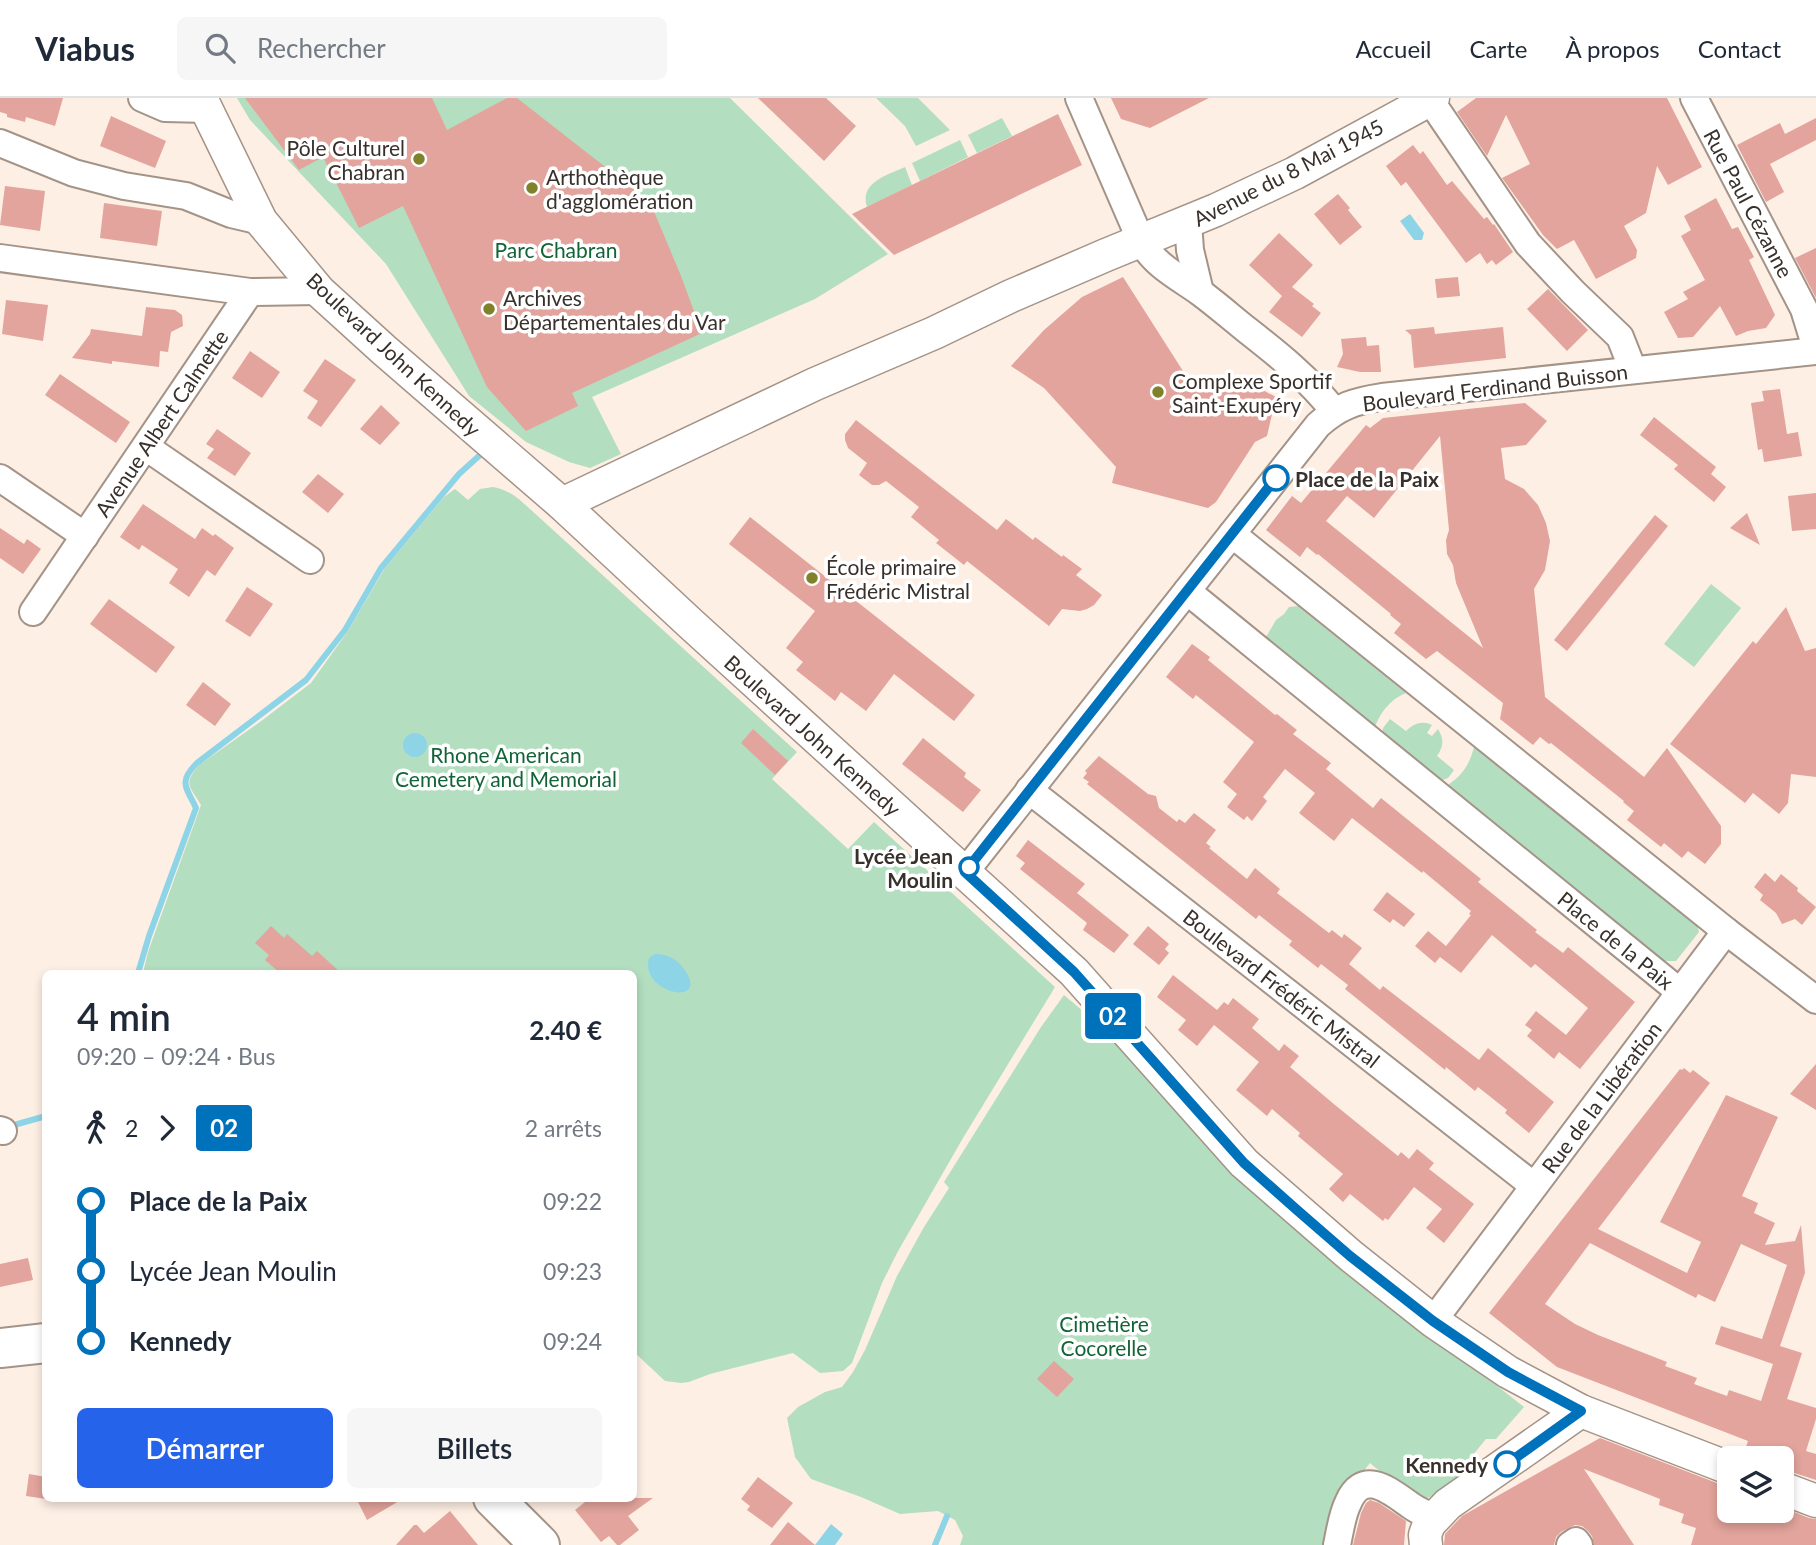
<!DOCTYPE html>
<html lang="fr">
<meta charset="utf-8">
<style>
:root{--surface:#fff;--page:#f6f6f7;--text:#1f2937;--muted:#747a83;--line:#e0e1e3;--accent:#2563eb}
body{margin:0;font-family:Lato,sans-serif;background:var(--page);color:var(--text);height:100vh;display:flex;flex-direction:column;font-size:26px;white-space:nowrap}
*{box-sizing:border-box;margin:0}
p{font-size:23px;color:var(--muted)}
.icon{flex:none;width:38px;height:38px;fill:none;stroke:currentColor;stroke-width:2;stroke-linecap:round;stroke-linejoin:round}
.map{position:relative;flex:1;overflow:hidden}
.side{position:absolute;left:42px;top:872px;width:595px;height:532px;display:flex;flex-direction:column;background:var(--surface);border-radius:10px;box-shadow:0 4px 10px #0003}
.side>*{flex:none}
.badge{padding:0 14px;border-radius:5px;font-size:24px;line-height:46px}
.buttons{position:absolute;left:1717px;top:1348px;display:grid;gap:14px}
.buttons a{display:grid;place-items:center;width:77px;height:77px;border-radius:10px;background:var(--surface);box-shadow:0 4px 10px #0003;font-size:35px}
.map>.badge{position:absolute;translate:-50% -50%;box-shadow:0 0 0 4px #fff}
.legs{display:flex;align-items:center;gap:10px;height:77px;padding:0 35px;font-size:23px}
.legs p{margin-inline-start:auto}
.head{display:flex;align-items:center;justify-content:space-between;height:119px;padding:0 35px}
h1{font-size:38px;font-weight:600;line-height:52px}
.cta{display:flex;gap:14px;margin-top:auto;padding:14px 35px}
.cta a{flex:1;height:80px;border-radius:10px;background:var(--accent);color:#fff;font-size:28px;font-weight:600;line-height:80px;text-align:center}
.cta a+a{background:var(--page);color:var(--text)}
ul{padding:0 35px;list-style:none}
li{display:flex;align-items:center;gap:24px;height:70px;font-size:26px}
li i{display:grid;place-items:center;width:10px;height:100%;margin:0 9px;background:currentColor}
li i::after{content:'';width:18px;height:18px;margin:-9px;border:5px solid;border-radius:50%;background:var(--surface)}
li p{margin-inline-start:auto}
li:first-child i{background:linear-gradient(#0000 50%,currentColor 0)}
li:last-child i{background:linear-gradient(currentColor 50%,#0000 0)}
header{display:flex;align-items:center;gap:42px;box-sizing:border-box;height:98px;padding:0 35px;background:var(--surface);border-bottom:2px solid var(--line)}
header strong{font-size:33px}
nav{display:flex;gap:38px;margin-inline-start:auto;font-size:24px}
.search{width:490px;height:63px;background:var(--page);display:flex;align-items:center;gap:18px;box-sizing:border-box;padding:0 24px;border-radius:10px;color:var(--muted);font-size:26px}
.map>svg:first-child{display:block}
.green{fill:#b3debf}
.water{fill:#8ed4e7}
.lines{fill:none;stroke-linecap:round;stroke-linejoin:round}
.stream{stroke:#8ed4e7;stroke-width:6}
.building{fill:#e2a49c;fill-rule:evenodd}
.minor-casing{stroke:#a49387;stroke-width:30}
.tertiary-casing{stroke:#a49387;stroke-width:35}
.primary-casing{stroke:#a49387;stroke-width:42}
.minor{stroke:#fff;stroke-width:26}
.tertiary{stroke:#fff;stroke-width:32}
.primary{stroke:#fff;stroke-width:38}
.line-1-casing{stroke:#fff;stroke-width:16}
.line-1{stroke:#0072bc;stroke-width:10}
.poi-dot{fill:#7f822b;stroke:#fff;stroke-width:2.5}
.stop-1-dot{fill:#fff;stroke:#0072bc;stroke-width:3.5}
.labels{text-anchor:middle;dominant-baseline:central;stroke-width:7;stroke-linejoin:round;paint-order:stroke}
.poi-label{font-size:21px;fill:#38302b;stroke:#fff;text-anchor:start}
.street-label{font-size:21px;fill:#38302b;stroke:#fff}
.park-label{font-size:21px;fill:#126437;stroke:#fff}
.stop-label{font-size:21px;font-weight:bold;fill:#38302b;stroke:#fff;text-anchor:end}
</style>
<header>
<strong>Viabus</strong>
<div class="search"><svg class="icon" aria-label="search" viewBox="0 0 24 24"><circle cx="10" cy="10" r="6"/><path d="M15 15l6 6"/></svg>Rechercher</div>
<nav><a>Accueil</a><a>Carte</a><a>À propos</a><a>Contact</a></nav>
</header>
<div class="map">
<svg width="1816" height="1447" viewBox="0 0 1816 1447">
<rect width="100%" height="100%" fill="#feefe4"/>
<!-- green -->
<g class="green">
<polygon points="237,0 730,0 888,156 815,201 592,299 621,356 590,370 569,364 526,344 469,298 386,166 250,22"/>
<polygon points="876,0 918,0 950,32 916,48 905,28"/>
<polygon points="1002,20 1012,38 977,55 968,37"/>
<polygon points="960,42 968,59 920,83 912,65"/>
<path d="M905,69L912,87L867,109C859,84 888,77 905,69Z"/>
<path d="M493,389C509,392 518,400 530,411L797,654L772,681L848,751L874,724L1055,889L963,1040L897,1155L882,1185L852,1265L843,1273L820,1275L793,1255L710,1276L689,1284L681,1285L665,1283L634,1254V875H143L148,854L201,707C189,687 183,686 199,667L260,624L311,585L348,533L385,470L444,399L455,391L468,402L480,391Z"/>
<polygon points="1711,486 1741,510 1694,569 1664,546"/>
<path d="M1298,508L1406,595C1390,601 1379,616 1374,632L1269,547L1266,539L1276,522L1284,516L1289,509Z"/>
<path d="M1390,621L1406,633C1413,626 1422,622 1432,627L1427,635L1432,638L1438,631C1444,641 1444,648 1437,658L1454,672L1448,680L1440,683L1382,638L1383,630Z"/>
<path d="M1474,649L1696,823L1699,834L1676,863H1660L1445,689C1462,678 1469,668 1474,649Z"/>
<polygon points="1064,897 1084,914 1098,915 1435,1239 1524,1309 1496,1341 1486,1341 1458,1375 1457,1380 1461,1388 1416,1404 1370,1365 1342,1400 1331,1447 960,1447 963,1438 955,1422 938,1413 900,1416 861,1399 811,1381 795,1359 787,1320 798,1309 825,1294 842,1289 853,1274 865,1252 897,1178 924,1129 949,1090 944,1084 1041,929"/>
</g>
<!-- water -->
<g class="water">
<polygon points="1410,116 1424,135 1422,142 1414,142 1400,123"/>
<circle cx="415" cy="647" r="12"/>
<path d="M655,856C667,856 677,861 684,871C712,910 639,896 649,860Z"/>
<polygon points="831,1426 843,1436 835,1447 815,1447"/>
</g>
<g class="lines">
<!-- stream -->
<g class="stream">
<path d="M138,875L149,838L196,710C186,689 178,684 197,665L306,582L345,532L381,470L459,376L480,357"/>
<polyline points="7,1029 46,1018"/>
<polyline points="935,1447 947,1418"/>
</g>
</g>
<!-- building -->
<g class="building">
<polygon points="0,0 63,0 55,28 26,19 25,24 7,19 7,16 0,14"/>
<polygon points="245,0 432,0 447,32 507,0 517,0 650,104 681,178 702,235 572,295 578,308 526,333 487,289 403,108 359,130 323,59 299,72"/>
<polygon points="758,0 826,0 856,28 824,63"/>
<polygon points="1111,0 1209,0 1150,30 1121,21"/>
<polygon points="1476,0 1667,0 1702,69 1668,87 1657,68 1646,115 1624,128 1637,152 1636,160 1596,181 1574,142 1557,151 1543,137 1502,80 1530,66 1506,17 1487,58 1457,14"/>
<polygon points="1058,16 1082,67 894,157 852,116"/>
<polygon points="111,18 166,43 155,70 100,48"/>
<polygon points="1816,20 1816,42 1770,66 1784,94 1766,104 1737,47 1780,25 1785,36"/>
<polygon points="1413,47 1420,56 1423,53 1447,87 1452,83 1484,121 1487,119 1493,127 1494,126 1513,154 1496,167 1492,162 1487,166 1480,155 1466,165 1406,84 1401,88 1386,68"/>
<polygon points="5,88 45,93 40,133 0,127"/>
<polygon points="1338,96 1350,110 1348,112 1362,129 1340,147 1314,116"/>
<polygon points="1716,100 1732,131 1738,129 1754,159 1749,162 1775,217 1766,230 1748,233 1736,238 1720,208 1693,239 1678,240 1664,214 1688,201 1683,194 1705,182 1681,138 1691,132 1684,118"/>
<polygon points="104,105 162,113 157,148 100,140"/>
<polygon points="1279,135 1313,167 1292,189 1314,206 1312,208 1321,215 1302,239 1269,214 1282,198 1249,167"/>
<polygon points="1816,150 1816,200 1795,160"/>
<polygon points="1123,179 1190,284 1225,279 1259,290 1276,299 1267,338 1255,344 1216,404 1208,410 1112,385 1116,369 1044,290 1011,268 1044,232 1082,199"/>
<polygon points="1458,179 1460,198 1437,200 1435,181"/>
<polygon points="1548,191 1588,232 1567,253 1527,211"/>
<polygon points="6,202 48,207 43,243 2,236"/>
<polygon points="146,209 175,212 182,217 183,228 171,234 168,254 160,253 159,269 112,263 112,266 72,260 90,236 91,231 142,238"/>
<polygon points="1434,229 1435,236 1503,229 1506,260 1414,270 1411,237 1405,232"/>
<polygon points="1366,239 1367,248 1379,247 1381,274 1360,274 1337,269 1343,256 1341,241"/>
<polygon points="250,253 280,274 262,300 232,280"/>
<polygon points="325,261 356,282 321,329 307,320 318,303 303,293"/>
<polygon points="60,276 130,324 116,345 45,297"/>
<polygon points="1780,291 1787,336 1798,334 1802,358 1764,364 1762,351 1758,352 1751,305 1764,303 1762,293"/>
<path d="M1525,305L1547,323L1526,347L1501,350L1505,381L1524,391L1538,407L1546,425L1550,443L1545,472L1534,491L1545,599L1644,679L1667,650L1721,728V746L1705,766L1688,753L1682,760L1664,745L1661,749L1627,722L1634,713L1623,704L1624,703L1551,645L1549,646L1540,639L1533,647L1500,621L1503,605L1437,553L1426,561L1394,535L1401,526L1390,517L1391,516L1318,456L1317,457L1307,449L1300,459L1266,432L1292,398L1301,405L1366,327L1370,330L1383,320ZM1440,338L1449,432L1446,442L1447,456L1453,467L1456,485L1483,550L1326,423L1347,398L1374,420Z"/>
<polygon points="381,307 400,325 380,347 360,331"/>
<polygon points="1654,319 1716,369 1711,376 1726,389 1714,404 1674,371 1678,367 1640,337"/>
<polygon points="856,322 997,432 1006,421 1033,442 1035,439 1062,459 1063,457 1082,471 1076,477 1102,497 1094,507 1087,511 1080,513 1062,511 1049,528 967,463 964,467 936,445 939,442 911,419 919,409 886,383 879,387 872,387 859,377 867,365 848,350 845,342 845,336"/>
<polygon points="217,331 251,355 235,378 207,360 214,351 206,346"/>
<polygon points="318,376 344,396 328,415 302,394"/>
<polygon points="1816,395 1816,431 1792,433 1788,398"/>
<polygon points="143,406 195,441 202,430 213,438 215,436 234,450 215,478 207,472 189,499 169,485 178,471 142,447 139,452 120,439"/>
<polygon points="1747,415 1760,447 1730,430"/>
<polygon points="1655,417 1668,428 1567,553 1554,542"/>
<polygon points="750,419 975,597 954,623 894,576 866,613 841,594 835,603 796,572 803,564 786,550 815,513 729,446"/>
<polygon points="0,430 24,446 27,441 41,451 23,476 0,460"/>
<polygon points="247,489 273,506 250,539 225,523"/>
<polygon points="109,501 175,549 156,575 90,526"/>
<polygon points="1786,509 1805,553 1816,550 1816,679 1791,676 1788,705 1779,716 1753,695 1745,705 1670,646 1753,543 1756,546"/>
<polygon points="1192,546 1210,559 1208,562 1275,617 1277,616 1297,632 1293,636 1331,665 1326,671 1373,710 1381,700 1481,781 1478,784 1537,832 1535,834 1563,855 1568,849 1635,904 1580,971 1559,954 1554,961 1527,938 1532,932 1525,927 1536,913 1566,937 1588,910 1535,866 1531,870 1492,837 1461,875 1440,859 1435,865 1415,848 1428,833 1446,848 1471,817 1469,816 1471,813 1423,773 1422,775 1352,720 1334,743 1299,715 1315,695 1285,671 1263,699 1267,703 1252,723 1247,718 1244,722 1227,709 1237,696 1223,684 1254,644 1196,597 1193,601 1166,579"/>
<polygon points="203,584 231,606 215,628 186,607"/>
<polygon points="753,631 788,663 775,677 741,645"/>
<polygon points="923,640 966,675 964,679 981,692 963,714 902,666"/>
<polygon points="1099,658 1148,696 1156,698 1159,710 1177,724 1179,721 1185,725 1194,715 1216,732 1206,745 1211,749 1209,750 1247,781 1255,770 1280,791 1277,795 1329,835 1332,832 1342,840 1344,836 1362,850 1349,866 1380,892 1383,888 1479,962 1488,950 1554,1004 1529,1035 1505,1015 1507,1012 1478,989 1475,993 1446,969 1445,972 1345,891 1348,887 1321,866 1318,870 1289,847 1292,843 1259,817 1256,821 1087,686 1089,684 1083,680 1087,675 1085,673"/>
<polygon points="1028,742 1085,786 1077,795 1129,837 1114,855 1083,832 1087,825 1020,771 1025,765 1016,758"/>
<polygon points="1765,775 1775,784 1781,776 1798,790 1797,793 1816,809 1802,827 1795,821 1782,826 1776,815 1760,802 1763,797 1754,789"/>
<polygon points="1387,794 1415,816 1404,829 1393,821 1390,825 1373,812"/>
<polygon points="271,828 284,840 287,836 312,858 317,853 341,875 280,875 265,862 269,857 255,845"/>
<polygon points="1148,828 1169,846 1165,851 1169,855 1159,867 1133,846"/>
<polygon points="1173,877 1217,912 1224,904 1228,907 1233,900 1259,921 1252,930 1279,953 1284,946 1299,958 1290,969 1335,1007 1398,1058 1401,1054 1409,1061 1417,1051 1434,1065 1429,1071 1474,1106 1444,1145 1426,1130 1442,1111 1414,1089 1388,1122 1385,1120 1383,1123 1350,1096 1343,1104 1329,1091 1343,1076 1298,1038 1300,1035 1272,1011 1267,1018 1236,992 1259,964 1214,927 1197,948 1178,932 1186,922 1157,899"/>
<polygon points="1816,966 1816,1012 1790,996"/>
<path d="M1684,970L1690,975L1693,972L1710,985L1598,1131L1687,1175L1701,1144L1660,1124L1726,997L1778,1019L1742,1098L1758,1105L1754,1115L1775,1125L1765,1147L1795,1143L1801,1127L1805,1175L1780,1248L1802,1255L1787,1301L1816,1310V1321L1806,1353L1816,1356V1382L1782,1371V1360H1744L1743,1358L1748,1343L1557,1269L1489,1215L1680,971L1682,972ZM1590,1145L1696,1200L1698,1196L1715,1204L1741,1146L1787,1167L1762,1241L1721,1228L1715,1246L1773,1266L1761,1303L1729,1292L1727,1298L1694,1286L1697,1280L1665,1268L1667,1264L1598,1237L1575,1226L1545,1206Z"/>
<polygon points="28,1160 33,1182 0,1189 0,1166"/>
<polygon points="1054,1263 1074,1281 1057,1299 1037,1281"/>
<polygon points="1600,1340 1722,1387 1729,1388 1729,1412 1782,1412 1782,1409 1809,1420 1816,1421 1816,1447 1691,1447 1696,1430 1681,1425 1684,1416 1659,1407 1660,1401 1584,1371 1634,1447 1594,1447 1592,1438 1588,1433 1582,1428 1575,1427 1561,1434 1556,1439 1554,1447 1444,1447 1445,1436 1462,1418"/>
<polygon points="29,1376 46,1379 46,1401 26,1398"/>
<polygon points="758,1379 793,1405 772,1430 747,1412 750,1408 741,1401"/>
<polygon points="356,1400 404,1400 367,1422"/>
<polygon points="590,1400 653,1400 628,1418 639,1432 620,1447 617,1447 609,1438 601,1444 575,1412"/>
<polygon points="1370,1402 1379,1405 1406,1423 1404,1447 1353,1447 1361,1415 1366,1405"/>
<polygon points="450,1413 478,1447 396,1447 414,1427 417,1427 424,1435"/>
<polygon points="788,1424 815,1447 770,1447"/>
</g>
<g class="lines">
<defs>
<g id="minor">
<polyline points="142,0 165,10 207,11"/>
<path d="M1079,0L1141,143C1155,168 1179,179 1201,195C1217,207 1232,220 1247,232C1279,257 1309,281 1334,313"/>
<polyline points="1694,0 1804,211 1816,250"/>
<polyline points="1430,2 1528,146 1573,194 1620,239 1633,272"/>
<polyline points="0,45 74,75 124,88 186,98 231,116 261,123"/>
<polyline points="1188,124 1190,152 1200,194"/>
<polyline points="0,160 250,194"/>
<polyline points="146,349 310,462"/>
<polyline points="0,380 85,438"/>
<polyline points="1232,436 1726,833 1816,902"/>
<polyline points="1187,493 1680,894"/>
<polyline points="33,514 250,194 319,193"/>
<polyline points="1029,692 1534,1088"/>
<path d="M965,774L1318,327C1339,308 1355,303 1382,299L1816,253"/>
<polyline points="0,1032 3,1033"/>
<polyline points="1433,1223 1726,833"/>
<path d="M1337,1447C1340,1433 1342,1417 1348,1405C1363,1369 1391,1394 1410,1407C1418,1413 1426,1416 1435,1420"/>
<polyline points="1570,1447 1576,1443 1579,1447"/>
</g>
<g id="tertiary">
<polyline points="201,0 261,123 319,193 384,252 562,406 691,526 1074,874 1244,1065 1351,1158 1433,1223 1508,1274 1581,1313 1729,1370"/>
<polyline points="562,406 815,286 934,235 1011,198 1106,157 1216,112 1295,75 1433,0"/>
<polyline points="1782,1390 1816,1403"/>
<polyline points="1426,1447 1425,1437 1429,1426 1448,1406 1581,1313"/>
</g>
<g id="primary">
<polyline points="0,1250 46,1245"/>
<polyline points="493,1400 540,1447"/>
</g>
</defs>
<!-- minor casing -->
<use href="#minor" class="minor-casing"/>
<!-- tertiary casing -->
<use href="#tertiary" class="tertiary-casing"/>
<!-- primary casing -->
<use href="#primary" class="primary-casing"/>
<!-- minor -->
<use href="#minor" class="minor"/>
<!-- tertiary -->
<use href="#tertiary" class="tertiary"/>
<!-- primary -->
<use href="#primary" class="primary"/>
</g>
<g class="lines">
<defs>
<polyline id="line-1" points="1276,380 965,774 1074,874 1244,1065 1297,1112 1350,1158 1433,1223 1508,1274 1581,1313 1507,1366"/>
</defs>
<!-- line-1 casing -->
<use href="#line-1" class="line-1-casing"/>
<!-- line-1 -->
<use href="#line-1" class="line-1"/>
</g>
<!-- markers -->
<g class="poi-dot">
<circle cx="419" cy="61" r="7"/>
<circle cx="532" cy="90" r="7"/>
<circle cx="489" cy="211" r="7"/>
<circle cx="1158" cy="294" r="7"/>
<circle cx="812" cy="480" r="7"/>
</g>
<g class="stop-1-dot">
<circle cx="1276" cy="380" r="12"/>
<circle cx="969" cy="769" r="9"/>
<circle cx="1507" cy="1366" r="12"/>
</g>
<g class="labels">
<!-- poi labels -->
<g class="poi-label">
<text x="405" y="49" text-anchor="end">Pôle Culturel<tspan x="405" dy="24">Chabran</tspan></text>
<text x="546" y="78">Arthothèque<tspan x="546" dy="24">d'agglomération</tspan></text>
<text x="503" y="199">Archives<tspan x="503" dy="24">Départementales du Var</tspan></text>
<text x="1172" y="282">Complexe Sportif<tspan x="1172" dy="24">Saint-Exupéry</tspan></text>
<text x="826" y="468">École primaire<tspan x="826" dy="24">Frédéric Mistral</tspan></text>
</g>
<!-- street labels -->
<g class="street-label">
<text transform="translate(1288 74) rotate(-27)">Avenue du 8 Mai 1945</text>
<text transform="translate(1749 105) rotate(62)">Rue Paul Cézanne</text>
<text transform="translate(394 256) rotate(43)">Boulevard John Kennedy</text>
<text transform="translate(1495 289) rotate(-7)">Boulevard Ferdinand Buisson</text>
<text transform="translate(161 325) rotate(-56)">Avenue Albert Calmette</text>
<text transform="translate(813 637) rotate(42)">Boulevard John Kennedy</text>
<text transform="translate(1616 842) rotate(39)">Place de la Paix</text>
<text transform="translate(1282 890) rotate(38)">Boulevard Frédéric Mistral</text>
<text transform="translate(1601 999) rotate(-53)">Rue de la Libération</text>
</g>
<!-- park labels -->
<g class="park-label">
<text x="556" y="151">Parc Chabran</text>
<text x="506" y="656">Rhone American<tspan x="506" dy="24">Cemetery and Memorial</tspan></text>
<text x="1104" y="1225">Cimetière<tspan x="1104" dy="24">Cocorelle</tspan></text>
</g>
<!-- stop labels -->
<g class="stop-label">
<text x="1295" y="380" text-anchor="start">Place de la Paix</text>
<text x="953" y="757">Lycée Jean<tspan x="953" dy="24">Moulin</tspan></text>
<text x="1488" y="1366">Kennedy</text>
</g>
</g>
</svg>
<div class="buttons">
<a><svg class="icon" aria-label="layers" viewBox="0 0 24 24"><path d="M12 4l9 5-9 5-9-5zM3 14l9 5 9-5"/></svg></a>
</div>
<b class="badge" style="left:1113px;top:918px;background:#0072bc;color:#fff">02</b>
<section class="side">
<div class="head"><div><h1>4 min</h1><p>09:20 – 09:24 · Bus</p></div><b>2.40 €</b></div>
<div class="legs"><svg class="icon" aria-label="walk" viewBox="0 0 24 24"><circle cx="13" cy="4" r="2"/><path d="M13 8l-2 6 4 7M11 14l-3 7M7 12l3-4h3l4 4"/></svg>2<svg class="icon" aria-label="forward" viewBox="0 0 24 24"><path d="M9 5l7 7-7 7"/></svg><b class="badge" style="background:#0072bc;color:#fff">02</b><p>2 arrêts</p></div>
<ul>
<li><i style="color:#0072bc"></i><b>Place de la Paix</b><p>09:22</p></li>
<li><i style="color:#0072bc"></i><span>Lycée Jean Moulin</span><p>09:23</p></li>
<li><i style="color:#0072bc"></i><b>Kennedy</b><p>09:24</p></li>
</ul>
<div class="cta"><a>Démarrer</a><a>Billets</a></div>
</section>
</div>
